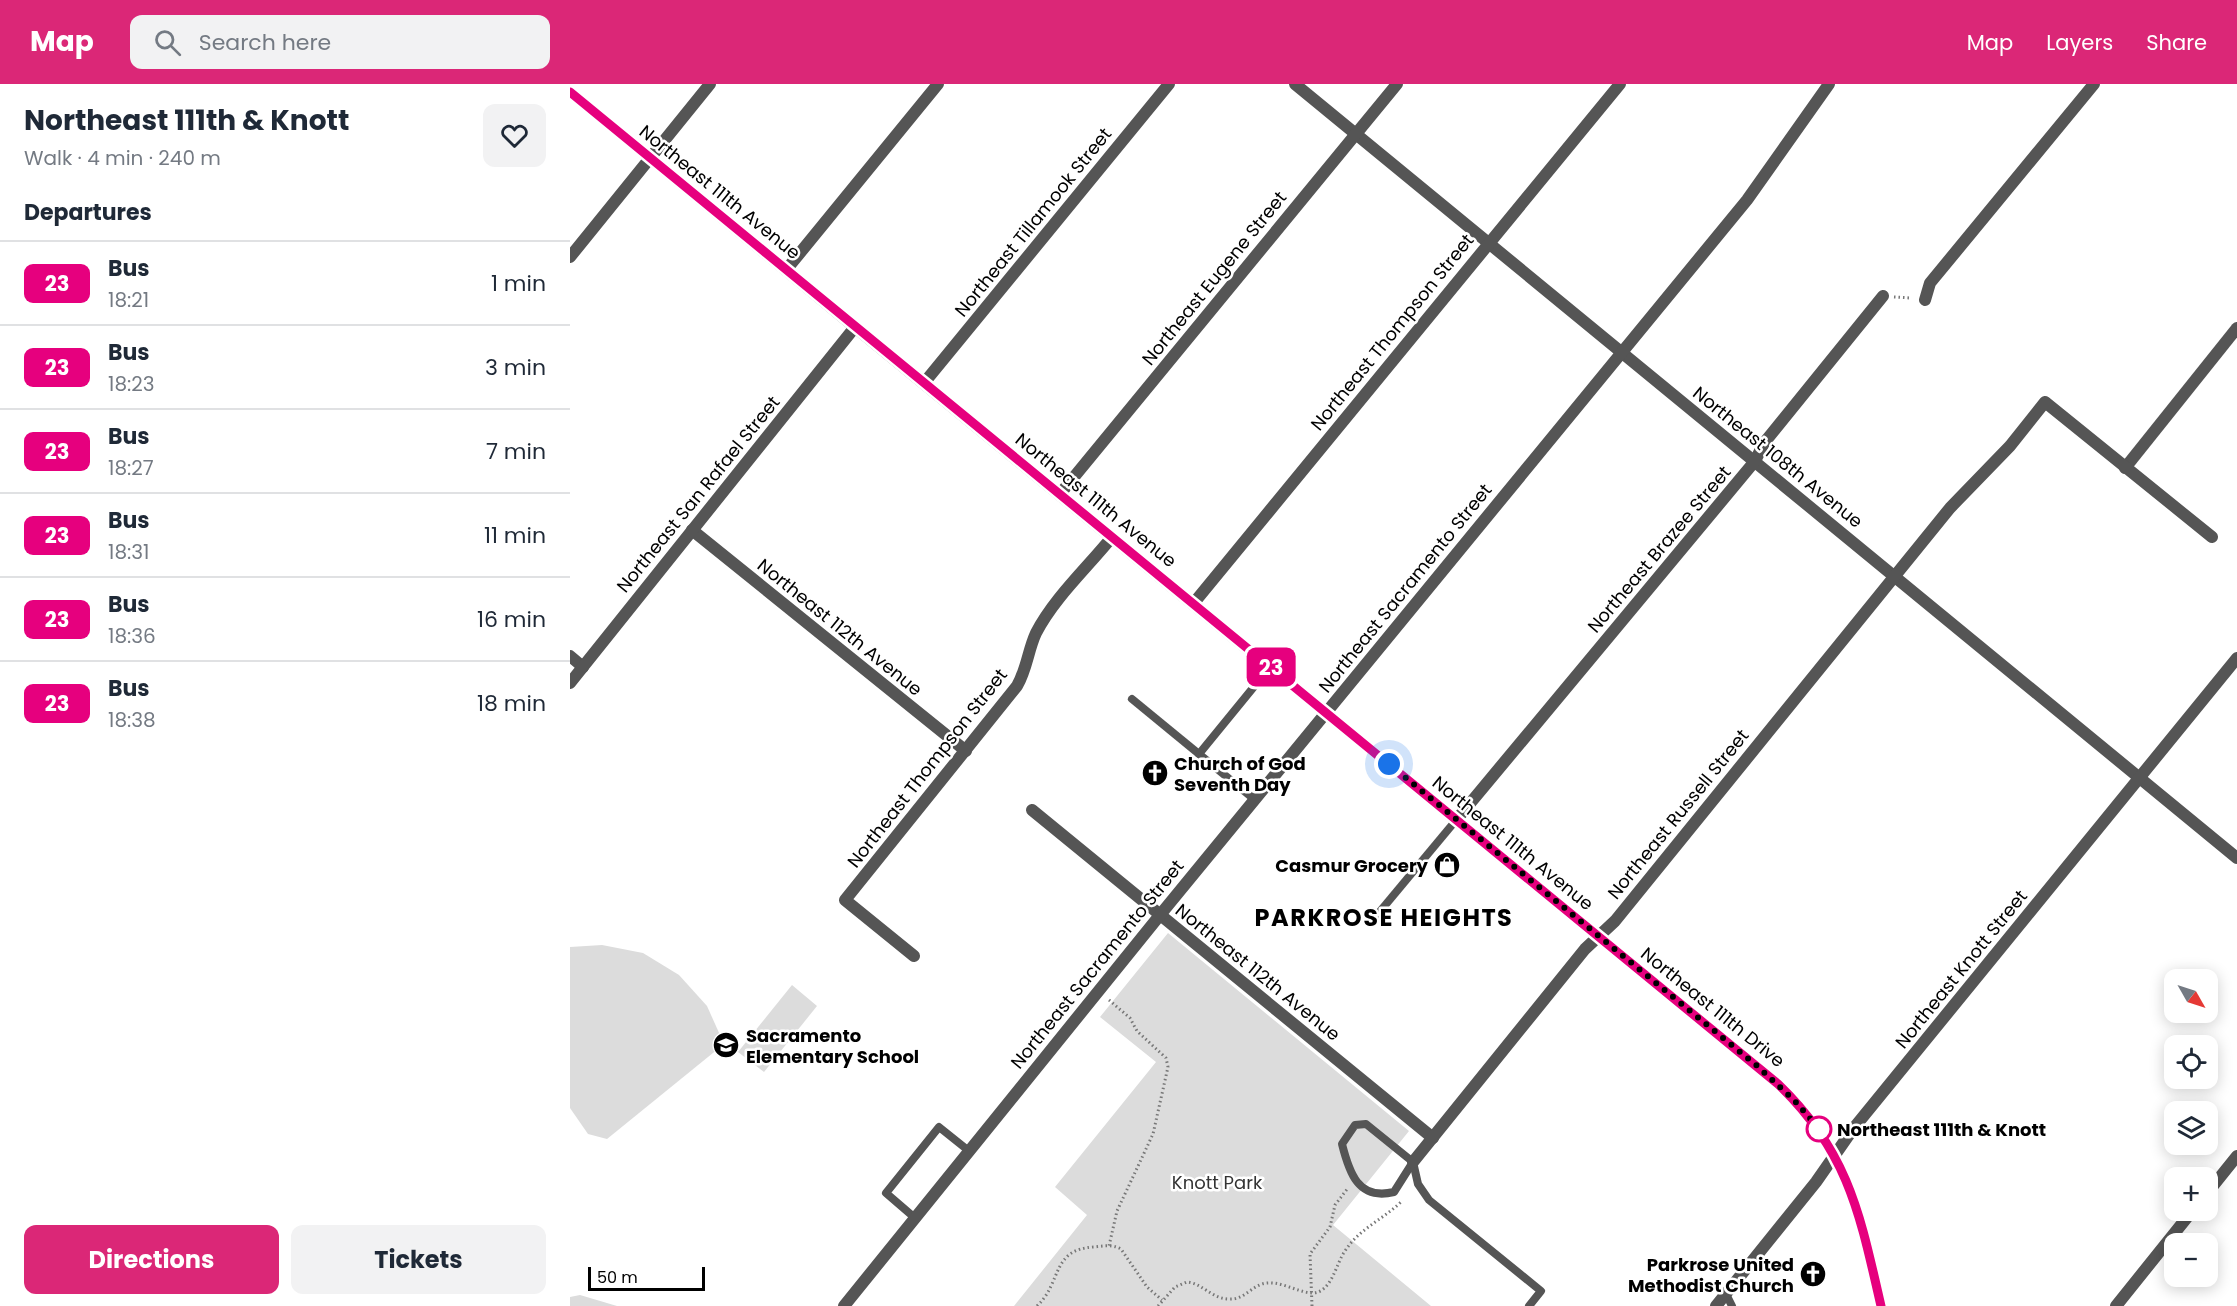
<!DOCTYPE html>
<meta charset="utf-8">
<style>
:root{--surface:#fff;--page:#f2f2f3;--text:#1f2937;--muted:#747a83;--line:#e0e1e3;--accent:#db2777}
body{margin:0;font-family:Poppins,sans-serif;background:var(--page);color:var(--text);height:100vh;display:flex;flex-direction:column;font-size:22px;white-space:nowrap}
*{box-sizing:border-box;margin:0}
p{font-size:20px;color:var(--muted)}
.icon{flex:none;width:33px;height:33px;fill:none;stroke:currentColor;stroke-width:2;stroke-linecap:round;stroke-linejoin:round}
.map{position:relative;flex:1;overflow:hidden}
.side{display:flex;flex-direction:column;background:var(--surface);width:570px}
.side>*{flex:none}
.badge{padding:0 12px;border-radius:9px;font-size:21px;line-height:39px}
.needle{width:39px;rotate:129deg}
.fabs{position:absolute;left:1594px;top:885px;display:grid;gap:12px}
.fabs a{display:grid;place-items:center;width:54px;height:54px;border-radius:12px;background:var(--surface);box-shadow:0 3px 15px #0003;font-size:30px}
.scale{position:absolute;left:18px;bottom:15px;width:117px;box-sizing:border-box;padding-left:6px;border:3px solid #000;border-top:0;font-size:16px;line-height:21px;white-space:nowrap;color:#000;-webkit-text-stroke:4px #fff;paint-order:stroke}
.you{position:absolute;width:30px;height:30px;margin:-15px;border:4px solid #fff;border-radius:50%;background:#1a73e8;box-shadow:0 0 0 9px #1a73e833}
.map>.badge{position:absolute;translate:-50% -50%;box-shadow:0 0 0 3px #fff}
h2{padding:0 24px;font-size:22px;line-height:54px}
.round{display:grid;place-items:center;flex:none;width:63px;height:63px;border-radius:12px;background:var(--page)}
.head{display:flex;align-items:center;justify-content:space-between;height:102px;padding:0 24px}
h1{font-size:28px;font-weight:700;line-height:45px}
.action{display:flex;gap:12px;margin-top:auto;padding:12px 24px}
.action a{flex:1;height:69px;border-radius:12px;background:var(--accent);color:#fff;font-size:24px;font-weight:700;line-height:69px;text-align:center}
.action a+a{background:var(--page);color:var(--text)}
ul{padding:0;list-style:none}
li{display:flex;align-items:center;gap:18px;height:84px;padding:0 24px;border-top:2px solid var(--line)}
li div{flex:1}
li b{display:block;font-size:22px}
li em{font-style:normal}
li .badge{min-width:66px;font-weight:700;text-align:center}
header{display:flex;align-items:center;gap:36px;box-sizing:border-box;height:84px;padding:0 30px;background:var(--accent);color:#fff}
header strong{font-size:28px}
nav{display:flex;gap:33px;margin-inline-start:auto;font-size:21px}
.search{width:420px;height:54px;background:var(--page);display:flex;align-items:center;gap:15px;box-sizing:border-box;padding:0 21px;border-radius:12px;color:var(--muted);font-size:22px}
main{display:flex;flex:1;min-height:0}
.map>svg:first-child{display:block}
.green{fill:#dcdcdc}
.lines{fill:none;stroke-linecap:round;stroke-linejoin:round}
.path{stroke:#777;stroke-width:3;stroke-dasharray:1.5 3;stroke-linecap:butt}
.service{stroke:#555;stroke-width:8}
.minor{stroke:#555;stroke-width:12}
.tertiary{stroke:#555;stroke-width:12}
.line-casing{stroke:#fff;stroke-width:14}
.line{stroke:#e6007e;stroke-width:9}
.walk{stroke:#000;stroke-width:6;stroke-dasharray:0 10.8}
.stop-dot{fill:#fff;stroke:#e6007e;stroke-width:3}
.labels{text-anchor:middle;dominant-baseline:central;stroke-width:5;stroke-linejoin:round;paint-order:stroke}
.street-label{font-size:18px;fill:#000;stroke:#fff}
.poi-label{font-size:18px;font-weight:bold;fill:#000;stroke:#fff;text-anchor:start}
.stop-label{font-size:18px;font-weight:bold;fill:#000;stroke:#fff;text-anchor:start}
.park-label{font-size:18px;fill:#333;stroke:#fff}
.district-label{font-size:24px;font-weight:bold;letter-spacing:1.5px;fill:#000;stroke:#fff}
</style>
<header>
<strong>Map</strong>
<div class="search"><svg class="icon" aria-label="search" viewBox="0 0 24 24"><circle cx="10" cy="10" r="6"/><path d="M15 15l6 6"/></svg>Search here</div>
<nav><a>Map</a><a>Layers</a><a>Share</a></nav>
</header>
<main>
<section class="side">
<div class="head"><div><h1>Northeast 111th &amp; Knott</h1><p>Walk · 4 min · 240 m</p></div><a class="round"><svg class="icon" aria-label="heart" viewBox="0 0 24 24"><path d="M12 20l-8-8c-3-5 5-10 8-4 3-6 11-1 8 4z"/></svg></a></div>
<h2>Departures</h2>
<ul>
<li><span class="badge" style="background:#e6007e;color:#fff">23</span><div><b>Bus</b><p>18:21</p></div><em>1 min</em></li>
<li><span class="badge" style="background:#e6007e;color:#fff">23</span><div><b>Bus</b><p>18:23</p></div><em>3 min</em></li>
<li><span class="badge" style="background:#e6007e;color:#fff">23</span><div><b>Bus</b><p>18:27</p></div><em>7 min</em></li>
<li><span class="badge" style="background:#e6007e;color:#fff">23</span><div><b>Bus</b><p>18:31</p></div><em>11 min</em></li>
<li><span class="badge" style="background:#e6007e;color:#fff">23</span><div><b>Bus</b><p>18:36</p></div><em>16 min</em></li>
<li><span class="badge" style="background:#e6007e;color:#fff">23</span><div><b>Bus</b><p>18:38</p></div><em>18 min</em></li>
</ul>
<div class="action"><a>Directions</a><a>Tickets</a></div>
</section>
<div class="map">
<svg width="1667" height="1222" viewBox="0 0 1667 1222">
<rect width="100%" height="100%" fill="#fff"/>
<!-- green -->
<g class="green">
<polygon points="598,849 839,1047 763,1141 861,1222 444,1222 517,1131 485,1103 586,978 530,933"/>
<polygon points="32,861 73,869 109,891 137,922 154,960 37,1055 18,1050 0,1024 0,863"/>
<polygon points="222,901 247,922 194,988 168,968"/>
<polygon points="10,1211 47,1222 0,1222 0,1213"/>
</g>
<g class="lines">
<!-- path -->
<g class="path">
<polyline points="1324,213 1341,214"/>
<polyline points="539,916 560,934 567,947 596,974 598,983 583,1050 547,1127 539,1162"/>
<path d="M467,1222C492,1199 481,1165 524,1163C533,1162 542,1160 551,1165L577,1203L592,1216"/>
<path d="M588,1222L605,1203L617,1198C632,1199 642,1215 659,1215C673,1216 680,1204 692,1200C708,1195 726,1208 742,1209C762,1209 766,1179 775,1167C789,1145 812,1136 831,1118"/>
<polyline points="742,1222 740,1170 760,1143 765,1121 778,1104"/>
</g>
<!-- service -->
<g class="service">
<polyline points="562,615 685,716"/>
<polyline points="629,670 700,583"/>
<polyline points="807,831 887,735"/>
<path d="M796,1040L843,1078L824,1108C788,1117 779,1088 772,1060L785,1041Z"/>
<polyline points="843,1078 848,1100 859,1116 971,1207 959,1222"/>
<polyline points="345,1134 316,1109 369,1043 399,1067"/>
<polyline points="1156,1210 1162,1222"/>
</g>
<!-- minor -->
<g class="minor">
<polyline points="725,0 1667,774"/>
<polyline points="0,173 140,0"/>
<polyline points="216,186 368,0"/>
<polyline points="1355,216 1360,199 1524,0"/>
<path d="M285,243L1208,1000C1279,1067 1290,1131 1311,1222"/>
<polyline points="354,299 599,0"/>
<polyline points="1555,384 1667,244"/>
<polyline points="490,410 827,0"/>
<polyline points="122,446 396,667"/>
<polyline points="623,520 1050,0"/>
<polyline points="0,572 13,583"/>
<polyline points="462,726 863,1054"/>
<polyline points="887,735 1185,377 1194,359 1313,212"/>
<path d="M344,872L275,816L447,602C457,585 458,566 466,549C484,514 517,484 542,453"/>
<polyline points="843,1078 1015,865 1045,837 1380,424 1440,362 1475,318 1642,453"/>
<polyline points="1638,1108 1667,1072"/>
<polyline points="274,1222 590,831 1177,116 1259,0"/>
<polyline points="1146,1222 1246,1098 1283,1045 1667,574"/>
<polyline points="1546,1222 1623,1126"/>
</g>
<!-- tertiary -->
<polyline class="tertiary" points="0,8 285,243 0,599"/>
</g>
<g class="lines">
<defs>
<path id="line" d="M0,8L1208,1000C1279,1068 1290,1131 1311,1222"/>
</defs>
<!-- line casing -->
<use href="#line" class="line-casing"/>
<!-- line -->
<use href="#line" class="line"/>
<!-- walk -->
<polyline class="walk" points="819,680 1186,981 1224,1016 1252,1048 1249,1045"/>
</g>
<!-- icons -->
<defs>
<symbol id="church-disc" viewBox="-11 -11 22 22"><circle r="9.5" fill="#000" stroke="#fff"/><path d="M-1.2-6h2.4v3.5h3.3v2.4h-3.3V6h-2.4V-.1h-3.3v-2.4h3.3Z" fill="#fff"/></symbol>
<symbol id="shop-disc" viewBox="-11 -11 22 22"><circle r="9.5" fill="#000" stroke="#fff"/><path d="M-5-2.5h2.3a2.7 3.5 0 0 1 5.4 0H5L5.5 6h-11ZM-1.5-2.5h3a1.5 2.3 0 0 0-3 0Z" fill="#fff"/></symbol>
<symbol id="school-disc" viewBox="-11 -11 22 22"><circle r="9.5" fill="#000" stroke="#fff"/><path d="M0-5L7-2L0 1L-7-2ZM-4 1L0 2.5L4 1V4Q0 6-4 4Z" fill="#fff"/></symbol>
</defs>
<g fill-rule="evenodd">
<use href="#church-disc" x="570" y="674" width="30" height="30"/>
<use href="#shop-disc" x="862" y="766" width="30" height="30"/>
<use href="#school-disc" x="141" y="946" width="30" height="30"/>
<use href="#church-disc" x="1228" y="1175" width="30" height="30"/>
</g>
<!-- markers -->
<circle class="stop-dot" cx="1249" cy="1045" r="12"/>
<g class="labels">
<!-- street labels -->
<g class="street-label">
<text transform="translate(150 108) rotate(39)">Northeast 111th Avenue</text>
<text transform="translate(463 138) rotate(-51)">Northeast Tillamook Street</text>
<text transform="translate(644 194) rotate(-51)">Northeast Eugene Street</text>
<text transform="translate(822 248) rotate(-51)">Northeast Thompson Street</text>
<text transform="translate(1208 373) rotate(39)">Northeast 108th Avenue</text>
<text transform="translate(128 410) rotate(-51)">Northeast San Rafael Street</text>
<text transform="translate(526 416) rotate(39)">Northeast 111th Avenue</text>
<text transform="translate(1089 465) rotate(-50)">Northeast Brazee Street</text>
<text transform="translate(835 504) rotate(-51)">Northeast Sacramento Street</text>
<text transform="translate(270 543) rotate(39)">Northeast 112th Avenue</text>
<text transform="translate(357 684) rotate(-52)">Northeast Thompson Street</text>
<text transform="translate(1108 730) rotate(-51)">Northeast Russell Street</text>
<text transform="translate(943 759) rotate(39)">Northeast 111th Avenue</text>
<text transform="translate(527 880) rotate(-51)">Northeast Sacramento Street</text>
<text transform="translate(1391 885) rotate(-51)">Northeast Knott Street</text>
<text transform="translate(688 888) rotate(39)">Northeast 112th Avenue</text>
<text transform="translate(1143 923) rotate(39)">Northeast 111th Drive</text>
</g>
<!-- poi labels -->
<g class="poi-label">
<text x="604" y="679">Church of God<tspan x="604" dy="21">Seventh Day</tspan></text>
<text x="858" y="781" text-anchor="end">Casmur Grocery</text>
<text x="176" y="951">Sacramento<tspan x="176" dy="21">Elementary School</tspan></text>
<text x="1224" y="1180" text-anchor="end">Parkrose United<tspan x="1224" dy="21">Methodist Church</tspan></text>
</g>
<!-- stop labels -->
<g class="stop-label">
<text x="1267" y="1045">Northeast 111th &amp; Knott</text>
</g>
<!-- park labels -->
<g class="park-label">
<text x="647" y="1098">Knott Park</text>
</g>
<!-- district labels -->
<g class="district-label">
<text x="814" y="833">PARKROSE HEIGHTS</text>
</g>
</g>
</svg>
<div class="fabs">
<a><svg class="needle" viewBox="-14 -14 28 28"><path d="M0-13l5 13h-10z" fill="#e53935"/><path d="M0 13l5-13h-10z" fill="#747a83"/></svg></a>
<a><svg class="icon" aria-label="locate" viewBox="0 0 24 24"><circle cx="12" cy="12" r="6"/><path d="M12 2v4M12 18v4M2 12h4M18 12h4"/></svg></a>
<a><svg class="icon" aria-label="layers" viewBox="0 0 24 24"><path d="M12 4l9 5-9 5-9-5zM3 14l9 5 9-5"/></svg></a>
<a>+</a>
<a>−</a>
</div>
<div class="scale">50 m</div>
<div class="you" style="left:819px;top:680px"></div>
<b class="badge" style="left:701px;top:583px;background:#e6007e;color:#fff">23</b>
</div>
</main>
